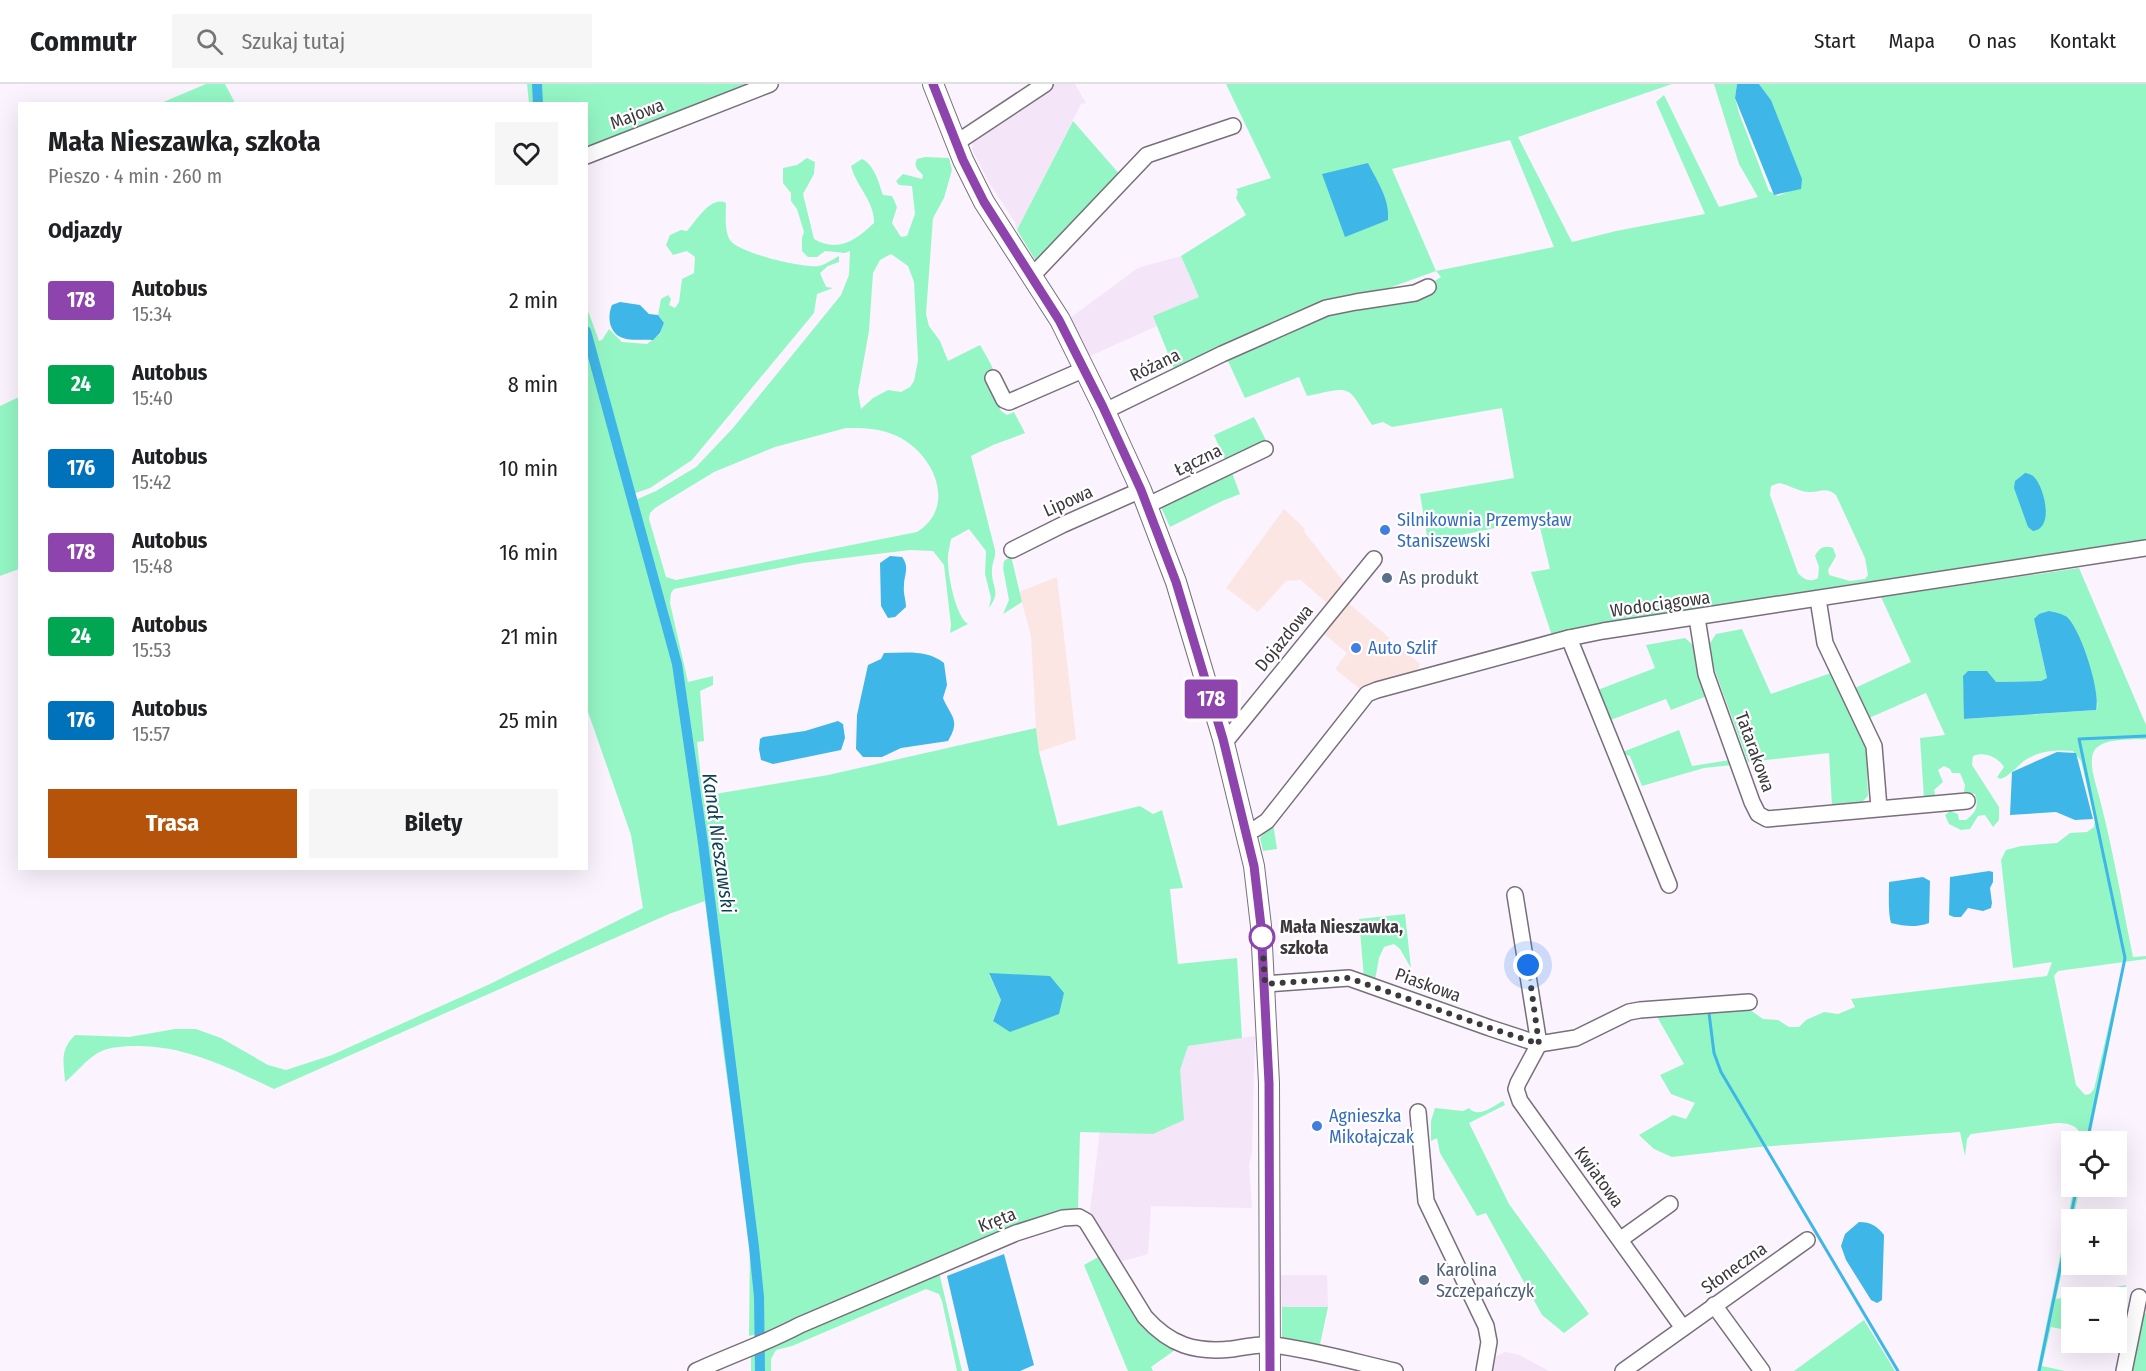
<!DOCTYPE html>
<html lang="pl">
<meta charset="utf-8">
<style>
:root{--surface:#fff;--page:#f6f6f6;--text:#202124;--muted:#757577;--line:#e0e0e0;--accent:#b45309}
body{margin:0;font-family:"Fira Sans Condensed",sans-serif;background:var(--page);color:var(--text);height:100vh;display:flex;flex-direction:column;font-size:22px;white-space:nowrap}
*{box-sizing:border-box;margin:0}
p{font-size:20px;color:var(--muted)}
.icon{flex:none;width:33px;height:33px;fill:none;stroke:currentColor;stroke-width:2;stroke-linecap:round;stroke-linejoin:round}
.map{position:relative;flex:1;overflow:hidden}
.drawer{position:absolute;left:18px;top:18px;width:570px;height:768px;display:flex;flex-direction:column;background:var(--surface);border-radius:0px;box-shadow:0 6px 24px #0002}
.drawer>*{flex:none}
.badge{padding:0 12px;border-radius:4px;font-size:21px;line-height:39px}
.fabs{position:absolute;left:2061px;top:1047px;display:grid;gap:12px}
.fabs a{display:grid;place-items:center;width:66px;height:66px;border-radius:0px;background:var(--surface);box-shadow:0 6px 24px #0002;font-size:30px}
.you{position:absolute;width:30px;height:30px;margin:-15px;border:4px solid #fff;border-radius:50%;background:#1a73e8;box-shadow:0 0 0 9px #1a73e833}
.map>.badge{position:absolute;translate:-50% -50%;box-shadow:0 0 0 3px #fff}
h2{padding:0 30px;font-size:22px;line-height:54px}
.round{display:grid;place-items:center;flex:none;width:63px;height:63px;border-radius:0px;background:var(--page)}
.head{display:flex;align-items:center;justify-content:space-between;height:102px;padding:0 30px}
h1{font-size:28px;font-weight:700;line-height:45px}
.button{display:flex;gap:12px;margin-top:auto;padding:12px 30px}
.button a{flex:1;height:69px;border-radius:0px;background:var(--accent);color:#fff;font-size:24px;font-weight:700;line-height:69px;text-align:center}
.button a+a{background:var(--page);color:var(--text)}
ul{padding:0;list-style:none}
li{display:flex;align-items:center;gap:18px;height:84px;padding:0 30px}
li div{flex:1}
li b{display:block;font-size:22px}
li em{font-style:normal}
li .badge{min-width:66px;font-weight:700;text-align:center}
header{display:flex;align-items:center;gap:36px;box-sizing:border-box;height:84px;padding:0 30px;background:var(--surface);border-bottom:2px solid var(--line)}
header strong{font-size:28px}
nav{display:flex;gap:33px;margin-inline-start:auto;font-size:21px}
.search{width:420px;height:54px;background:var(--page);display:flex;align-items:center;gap:15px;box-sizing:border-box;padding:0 21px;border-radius:0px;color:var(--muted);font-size:22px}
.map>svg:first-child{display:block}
.built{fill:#f4e5f9}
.industrial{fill:#fce6e4}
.green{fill:#95f6c5;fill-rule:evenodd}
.water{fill:#3fb6e8}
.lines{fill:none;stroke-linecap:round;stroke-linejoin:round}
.stream{stroke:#3fb6e8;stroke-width:3}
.canal{stroke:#3fb6e8;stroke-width:10}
.minor-casing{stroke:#786f7b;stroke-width:18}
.major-casing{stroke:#786f7b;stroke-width:22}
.minor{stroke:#fff;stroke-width:15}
.major{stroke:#fff;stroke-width:20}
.line-casing{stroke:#fff;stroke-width:14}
.line{stroke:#8e44ad;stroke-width:9}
.walk{stroke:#3c383d;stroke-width:6;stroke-dasharray:0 10.8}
.shop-dot{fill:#3f7fe0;stroke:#fff;stroke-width:2}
.service-dot{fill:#5c6f8a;stroke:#fff;stroke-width:2}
.stop-dot{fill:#fff;stroke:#8e44ad;stroke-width:3}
.labels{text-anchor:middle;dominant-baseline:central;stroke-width:4.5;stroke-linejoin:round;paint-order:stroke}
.street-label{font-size:18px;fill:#3c383d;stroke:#fff}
.shop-label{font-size:18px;fill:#366cbe;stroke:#fff;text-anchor:start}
.service-label{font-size:18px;fill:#4e5e75;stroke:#fff;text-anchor:start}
.stop-label{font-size:18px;font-weight:bold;fill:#3c383d;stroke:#fff;text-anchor:start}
.water-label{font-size:20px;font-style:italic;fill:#104257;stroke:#fff}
</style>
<header>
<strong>Commutr</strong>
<div class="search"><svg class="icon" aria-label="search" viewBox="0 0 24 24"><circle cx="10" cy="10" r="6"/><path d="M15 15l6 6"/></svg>Szukaj tutaj</div>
<nav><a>Start</a><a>Mapa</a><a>O nas</a><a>Kontakt</a></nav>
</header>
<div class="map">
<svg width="2146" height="1287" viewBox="0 0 2146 1287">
<rect width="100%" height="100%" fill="#fbf3fe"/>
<!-- built -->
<g class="built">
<polygon points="1054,0 1075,0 1086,19 1081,20 1017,146 1015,138 988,97 972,65 973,56"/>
<polygon points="1181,172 1199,213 1154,232 1157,242 1090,272 1070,234 1138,184"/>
<polygon points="1255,952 1252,1069 1249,1081 1252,1124 1151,1122 1148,1170 1116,1179 1090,1127 1100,1047 1153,1050 1188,962"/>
<polygon points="1281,1191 1327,1191 1328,1223 1282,1223"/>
<polygon points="1505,1268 1519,1271 1549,1287 1488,1287 1491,1275"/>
</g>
<!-- industrial -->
<g class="industrial">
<polygon points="1284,425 1304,444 1305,449 1347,502 1330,516 1329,521 1301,496 1286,497 1258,528 1226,504"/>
<polygon points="1057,493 1076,655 1039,668 1036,644 1031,552 1019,508"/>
<polygon points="1346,517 1420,580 1415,590 1364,608 1335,585 1347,569 1323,549"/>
</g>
<!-- green -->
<g class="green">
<polygon points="206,0 225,0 235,19 161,19"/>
<polygon points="527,0 757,0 587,67 586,20 529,19"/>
<path d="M1226,0H1672L1518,53L1572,158L1616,147L1705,130L1656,18L1664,11L1719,123L1758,113L1739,80L1714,0H1737L1735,14L1739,29L1769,107L1778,112L1799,103L1771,16L1759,0H2146V458L2142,460L2134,457L1553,555L1531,488L1550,485L1538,435L1428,458L1420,410L1514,394L1502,324L1392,343L1383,338L1372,341C1346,300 1354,302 1307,312L1299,293L1245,314L1227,275L1333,230L1430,200L1441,193L1436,187L1389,204L1340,213L1304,226L1175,287L1153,232L1199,213L1181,172L1246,131L1236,114L1238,108L1236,105L1271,94ZM1510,56L1554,163L1436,187L1392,85ZM1779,399C1789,401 1798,407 1808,408C1819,409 1826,402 1836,411L1865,474L1868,491L1865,495L1850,497L1829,491L1828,486L1836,472L1833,464C1824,461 1819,464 1815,472L1819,483L1818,494C1810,499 1803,495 1798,489L1770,411L1771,402Z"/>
<polygon points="1073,37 1122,93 1037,179 1017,146"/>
<path d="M925,73L949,74L952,86L944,114L933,134L926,230L929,242L940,257L948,277L980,261C989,277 1005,300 997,319L1001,327L1007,331L1014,328L1025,349L993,361L971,372L995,466C996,474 992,479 992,486C991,503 1002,506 989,524L991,514L985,490L986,467L969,445L951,455C950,462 947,471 948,478C948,492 956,533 968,540L950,549L951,541L944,481L933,467L910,466L803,479L674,505L671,509L670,519L688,598L713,592V601L700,607L704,657L697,658L703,712L828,691L1036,644L1039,668L1058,742L1140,722L1153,730L1162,726L1183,804L1170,805L1178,880L1237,874L1242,954L1188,962L1180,986L1184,1036L1153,1050L1080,1048L1078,1125L1048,1132L1007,1144L766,1248L749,1252L750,1156L723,966L705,817L669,830L274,1005C228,983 183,960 131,962C118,963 107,963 96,970C85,977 75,990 65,998C64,978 59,967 75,951L129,953L175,945H196L221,954L268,981L286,986L332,971L490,900L643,824L631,751L587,625L586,275L593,272L587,253V224L599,257L602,256L609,245L622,258L647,260L660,250L664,239L658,231L661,215L668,211L671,215L669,221L675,224L679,218L682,195L694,189L695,173L687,167L673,171L666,161L670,151L681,146L687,147C696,137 711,111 726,119C726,130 724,146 730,156C738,169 803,184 818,182C825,181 833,175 839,172V178L828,182L820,189L826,203L833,204L817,210L814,229L692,376L650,404L630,411L633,417L656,407L696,383L733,344L841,211L849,191L850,167L845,169L825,167L817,173H808L802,167V154L804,148L797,125L791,117V109L783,99V84L797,81L807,74L815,78L814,90L803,110L814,155C838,169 856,156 874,139C875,118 856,102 851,82L862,75C874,80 879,99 883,111L892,112L897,123L892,139L901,153L907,152L915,130L912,102L899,101L896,97L903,90L922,95L923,91C918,86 913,83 917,75ZM891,170L908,182L914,198L918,276L914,297L910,303L901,308L888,306L873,314L861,325L858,308L869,247L873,189L880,176ZM846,344C862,344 877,344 892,350C931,364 960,421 917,448L676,496L666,493L649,435L650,429L655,424L714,388L775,363ZM989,890L1059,930L993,936L1001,916Z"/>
<polygon points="19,313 19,485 0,492 0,322"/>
<polygon points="1254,333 1268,360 1227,380 1214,351"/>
<polygon points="1231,386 1240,410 1222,417 1170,443 1159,419"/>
<polygon points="1011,472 1022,518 1003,530 1009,516 1003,484 1004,477"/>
<path d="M2079,484L2146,641V655C2132,656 2103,653 2094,667C2088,679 2096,700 2099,712C2113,765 2122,819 2133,873L2146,872V875L2058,887L2054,892L2076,1001L2085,1011L2090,1010L2094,1005L2116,910L2119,911L2089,1057H2082C2081,1043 2071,1039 2057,1039L1971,1050L1967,1055L1965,1072L1960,1048L1759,1063L1672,1073L1654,1065L1639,1051L1673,1031L1686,1035L1695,1019L1671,1010L1660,991L1684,980L1656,931L1746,923L1763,935L1778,936L1789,943H1799L1806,936L1824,928L1838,930L1855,923L1851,915L2047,892L2052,878L2013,884L2001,776L2006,766L2021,762L2057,759L2070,749L2087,748L2094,743L2095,736L2081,677L2073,667C2057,666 2042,666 2027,675C2017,681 2011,692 2000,695L1997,693L2004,683C1998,673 1984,667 1973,672L1972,681L1999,723V736L1993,743L1985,731L1978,732L1970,745L1961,746L1949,740L1945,731L1950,727L1958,730L1959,736H1966C1976,728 1979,723 1975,710L1964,708L1965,701L1960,689H1952L1950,685L1944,682L1938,686L1943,698L1934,706L1936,714L1924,715L1920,654L1945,651L1926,609L1869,634L1855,604L1911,578L1881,513ZM2034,535L2098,620L2096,626L1965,635L1963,592L1996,598L2041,597L2047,594Z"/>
<polygon points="1742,545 1771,610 1831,589 1866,664 1868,712 1861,719 1832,722 1829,669 1748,678 1711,576 1710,559 1716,550"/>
<polygon points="1685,554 1693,561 1696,580 1707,612 1671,626 1666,615 1608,637 1595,607 1655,584 1646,561"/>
<polygon points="1679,646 1692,682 1730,676 1732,681 1704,684 1642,702 1630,672 1620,669"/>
<polygon points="1273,739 1277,765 1263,767 1260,754"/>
<polygon points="1405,830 1411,884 1400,865 1394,860 1384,863 1379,874 1375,896 1364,894 1359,835"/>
<path d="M1503,1017L1505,1021L1469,1039L1509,1120L1589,1230L1564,1249L1542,1231L1486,1129L1477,1132L1440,1069L1437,1054L1431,1057V1037L1435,1024L1463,1027L1469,1024C1478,1035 1493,1022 1503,1017Z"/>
<polygon points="2074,1103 2080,1103 2056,1215 2126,1201 2122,1218 2128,1227 2122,1257 2117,1256 2116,1214 2072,1214 2071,1247 2051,1243 2042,1282 2065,1287 2037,1287"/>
<polygon points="1100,1172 1154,1254 1175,1266 1151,1283 1153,1287 1128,1287 1084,1181"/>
<polygon points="939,1188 962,1287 957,1287 942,1217 939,1210 926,1205 792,1262 776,1266 771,1275 771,1287 751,1287 751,1273 788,1251"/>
<polygon points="1282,1223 1328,1223 1319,1265 1282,1257"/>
<polygon points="2146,1229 2146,1287 2132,1287 2143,1231"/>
<polygon points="1864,1236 1895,1287 1794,1287"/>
</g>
<!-- water -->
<g class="water">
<polygon points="1737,0 1759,0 1771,16 1802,95 1801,105 1774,111 1735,14"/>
<path d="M1368,79C1377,97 1390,115 1388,136L1345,153L1322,90Z"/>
<path d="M620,218L640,221L649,230L658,231L664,239L660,249L653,256C644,255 631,257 623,254C609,249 607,233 612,221Z"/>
<path d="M2025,389C2026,389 2033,391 2034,393C2044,402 2055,445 2033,447L2028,443L2014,404L2015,397Z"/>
<path d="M890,472L902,473C910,483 904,491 904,502C903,509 906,516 906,523L895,533L888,534L881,522L880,479Z"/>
<path d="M2049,527C2054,528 2063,530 2067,533C2081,546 2101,608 2096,626L1964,635L1963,592L1968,587H1987L1996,598L2041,597L2047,594L2034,535L2039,530Z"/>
<path d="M884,569C905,569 927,565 944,579L947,601L943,614C951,633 961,636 948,657L901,664L882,673H863L856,665L857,631L868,581L881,575Z"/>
<polygon points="838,637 843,640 845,654 841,666 773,680 761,676 759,665 760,655 763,653 805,647"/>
<polygon points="2057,668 2076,669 2093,735 2075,736 2056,728 2010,731 2012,688"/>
<polygon points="1989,787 1993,788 1993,798 1990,804 1992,819 1991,824 1983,827 1968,824 1961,833 1954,833 1949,831 1950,793"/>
<path d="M1923,793L1930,797L1929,839C1915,844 1905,842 1891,839C1888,828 1889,810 1889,798Z"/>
<polygon points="989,889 1050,892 1064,909 1059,930 1010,948 993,937 1001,916"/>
<path d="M1859,1138C1871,1138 1877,1142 1884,1151L1882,1216L1877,1219L1871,1216L1846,1176L1841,1162L1845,1150Z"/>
<polygon points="1004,1170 1034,1281 1020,1287 969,1287 947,1192"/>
</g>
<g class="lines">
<!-- stream -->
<g class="stream">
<polyline points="1709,929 1714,969 1721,988 1898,1287"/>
<polyline points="2087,1058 2125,874 2079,655 2146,652"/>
<polyline points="2039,1287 2077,1102"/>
</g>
<!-- canal -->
<g class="canal">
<polyline points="537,0 538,20"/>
<polyline points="586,247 677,580 703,759 754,1163 759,1213 760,1287"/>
</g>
<defs>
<g id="minor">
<polyline points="956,59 1045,0"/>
<polyline points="586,72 770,0"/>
<polyline points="1032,192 1147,71 1233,42"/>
<polyline points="993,294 1004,316 1009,318 1085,285"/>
<polyline points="1105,327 1222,270 1326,224 1356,218 1415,209 1428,203"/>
<polyline points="1148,421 1265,365"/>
<polyline points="1012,466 1062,441 1141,406"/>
<polyline points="1818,515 1825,559 1874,662 1879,724"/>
<polyline points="1697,534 1706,590 1752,718 1758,730 1767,735 1967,717"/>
<polyline points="1569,554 1669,801"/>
<polyline points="1223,655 1229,653 1374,475"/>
<polyline points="1247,748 1255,745 1267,737 1367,610 1377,606 1569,554 1603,547 2146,464"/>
<polyline points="1515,811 1539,960"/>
<polyline points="1265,900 1349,894 1490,944 1539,960 1576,954 1629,928 1640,926 1749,918"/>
<polyline points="1539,960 1518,999 1516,1005 1520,1017 1683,1244"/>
<polyline points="1418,1028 1426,1117 1486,1242 1489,1258 1484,1287"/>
<polyline points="1621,1155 1670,1120"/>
<polyline points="1714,1221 1762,1287"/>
<path d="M696,1287C731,1271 766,1259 800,1241L1016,1149L1063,1134L1079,1133L1086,1137L1145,1233C1170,1261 1195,1269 1232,1265C1245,1263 1259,1260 1273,1261C1314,1266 1355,1278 1395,1287"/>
<polyline points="1623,1287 1807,1156"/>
<polyline points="2124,1287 2139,1213"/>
</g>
<polyline id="major" points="933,0 963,76 984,118 1060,236 1103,323 1141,406 1176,498 1223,655 1254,782 1261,842 1269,999 1270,1287"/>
</defs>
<!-- minor casing -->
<use href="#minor" class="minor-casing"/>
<!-- major casing -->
<use href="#major" class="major-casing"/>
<!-- minor -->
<use href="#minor" class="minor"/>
<!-- major -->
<use href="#major" class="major"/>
</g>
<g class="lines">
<defs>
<polyline id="line" points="933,0 963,76 984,118 1059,236 1103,323 1141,406 1176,498 1223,655 1254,782 1261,842 1269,999 1270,1287"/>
</defs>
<!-- line casing -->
<use href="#line" class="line-casing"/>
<!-- line -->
<use href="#line" class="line"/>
<!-- walk -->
<polyline class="walk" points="1262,853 1265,900 1349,894 1490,944 1539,960 1528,881"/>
</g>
<!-- markers -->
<g class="shop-dot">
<circle cx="1385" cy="446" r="6"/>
<circle cx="1356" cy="564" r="6"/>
<circle cx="1317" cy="1042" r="6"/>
</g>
<g class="service-dot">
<circle cx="1387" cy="494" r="6"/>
<circle cx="1424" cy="1196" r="6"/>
</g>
<circle class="stop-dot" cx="1262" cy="853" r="12"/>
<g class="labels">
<!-- street labels -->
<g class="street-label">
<text transform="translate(637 30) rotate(-21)">Majowa</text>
<text transform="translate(1155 281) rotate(-26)">Różana</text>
<text transform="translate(1198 376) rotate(-26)">Łączna</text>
<text transform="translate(1068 417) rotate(-24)">Lipowa</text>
<text transform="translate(1660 520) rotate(-8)">Wodociągowa</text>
<text transform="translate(1284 554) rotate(-51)">Dojazdowa</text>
<text transform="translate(1755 668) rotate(70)">Tatarakowa</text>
<text transform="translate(1428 901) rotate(20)">Piaskowa</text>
<text transform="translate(1599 1093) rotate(54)">Kwiatowa</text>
<text transform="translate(997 1136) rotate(-21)">Kręta</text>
<text transform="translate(1734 1184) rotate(-35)">Słoneczna</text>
</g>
<!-- shop labels -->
<g class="shop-label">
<text x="1397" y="436">Silnikownia Przemysław<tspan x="1397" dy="21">Staniszewski</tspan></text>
<text x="1368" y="564">Auto Szlif</text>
<text x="1329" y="1032">Agnieszka<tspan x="1329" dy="21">Mikołajczak</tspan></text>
</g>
<!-- service labels -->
<g class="service-label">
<text x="1399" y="494">As produkt</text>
<text x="1436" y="1186">Karolina<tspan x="1436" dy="21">Szczepańczyk</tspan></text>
</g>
<!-- stop labels -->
<g class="stop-label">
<text x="1280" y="843">Mała Nieszawka,<tspan x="1280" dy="21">szkoła</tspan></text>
</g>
<!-- water labels -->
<g class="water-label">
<text transform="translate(719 759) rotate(82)">Kanał Nieszawski</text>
</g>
</g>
</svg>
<div class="fabs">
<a><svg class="icon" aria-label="locate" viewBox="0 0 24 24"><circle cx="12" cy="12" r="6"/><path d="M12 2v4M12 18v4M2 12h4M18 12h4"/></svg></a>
<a>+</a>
<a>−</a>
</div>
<div class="you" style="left:1528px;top:881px"></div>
<b class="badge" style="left:1211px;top:615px;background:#8e44ad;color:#fff">178</b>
<section class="drawer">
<div class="head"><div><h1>Mała Nieszawka, szkoła</h1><p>Pieszo · 4 min · 260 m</p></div><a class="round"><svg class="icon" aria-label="heart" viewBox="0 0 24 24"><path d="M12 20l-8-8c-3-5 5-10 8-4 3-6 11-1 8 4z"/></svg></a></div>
<h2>Odjazdy</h2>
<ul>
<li><span class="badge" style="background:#8e44ad;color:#fff">178</span><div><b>Autobus</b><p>15:34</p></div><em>2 min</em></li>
<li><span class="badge" style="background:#00a651;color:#fff">24</span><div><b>Autobus</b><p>15:40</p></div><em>8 min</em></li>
<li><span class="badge" style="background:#0072bc;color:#fff">176</span><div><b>Autobus</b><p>15:42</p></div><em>10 min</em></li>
<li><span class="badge" style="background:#8e44ad;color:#fff">178</span><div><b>Autobus</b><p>15:48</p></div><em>16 min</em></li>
<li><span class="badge" style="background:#00a651;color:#fff">24</span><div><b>Autobus</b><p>15:53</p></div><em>21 min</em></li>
<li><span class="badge" style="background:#0072bc;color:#fff">176</span><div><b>Autobus</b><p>15:57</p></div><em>25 min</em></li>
</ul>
<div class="button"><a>Trasa</a><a>Bilety</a></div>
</section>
</div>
